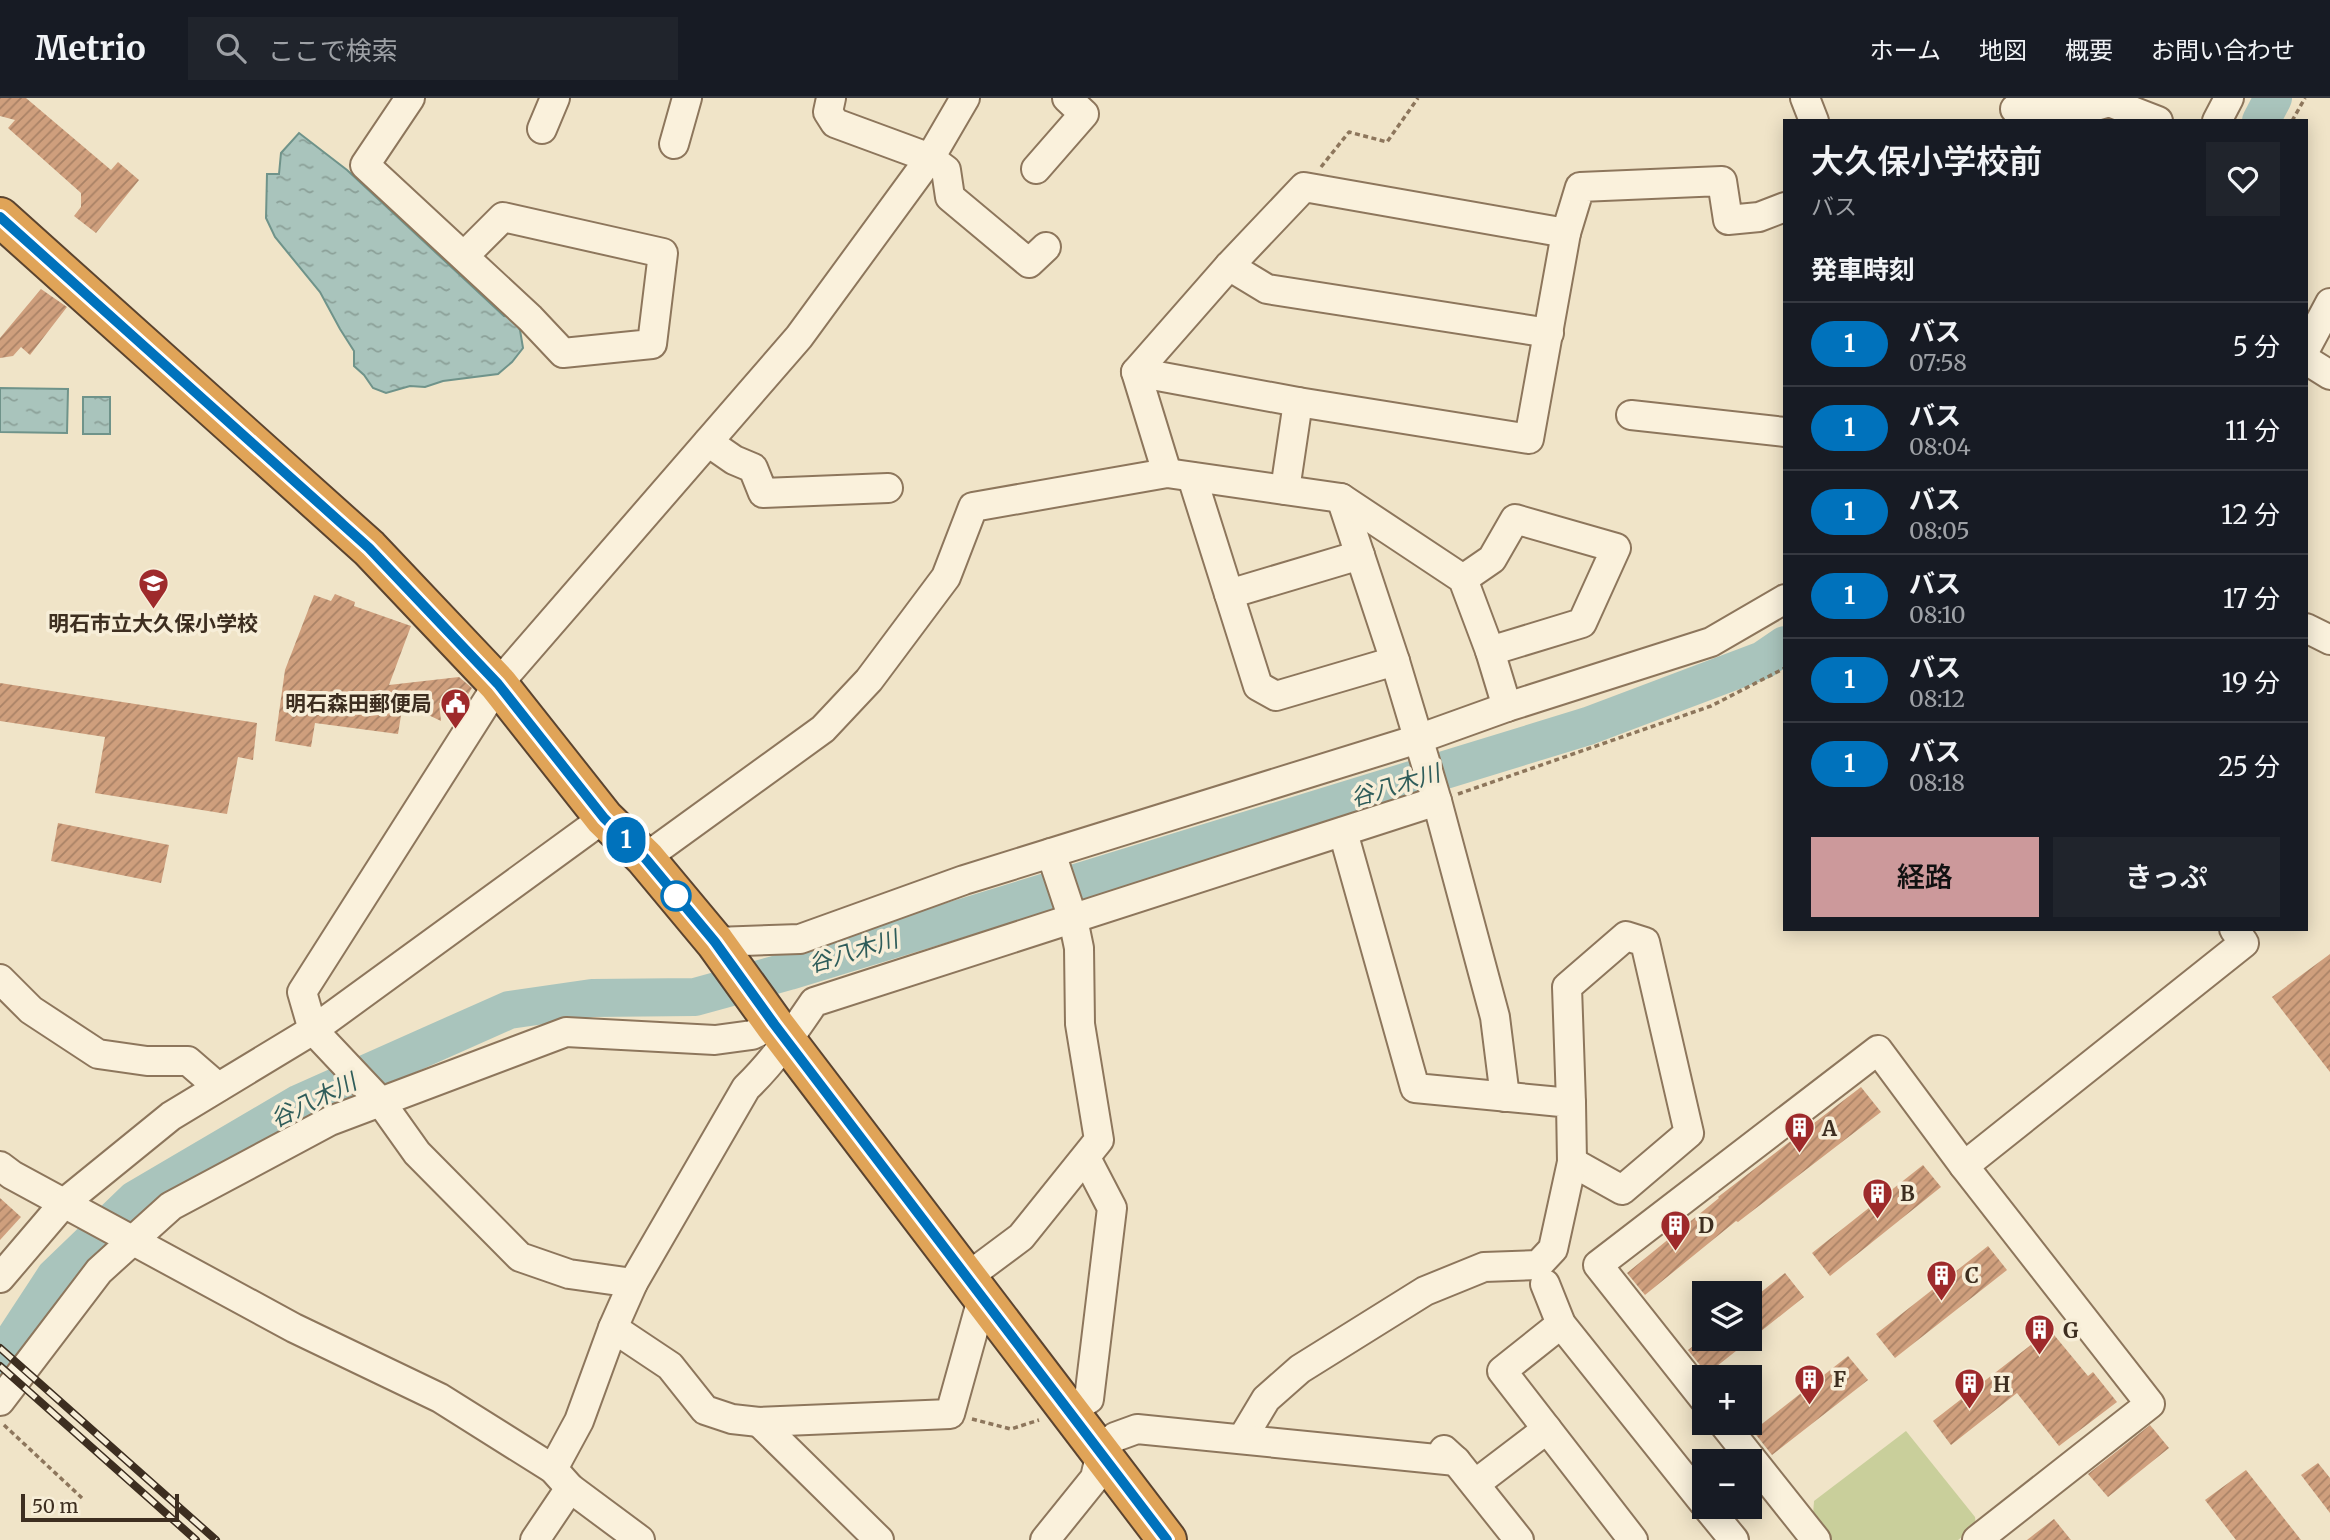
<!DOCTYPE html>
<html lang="ja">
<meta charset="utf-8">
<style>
:root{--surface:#171b24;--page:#20242c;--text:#f1f3f6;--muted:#9ea1a6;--line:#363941;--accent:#cc999b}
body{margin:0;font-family:Merriweather,"Noto Sans JP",serif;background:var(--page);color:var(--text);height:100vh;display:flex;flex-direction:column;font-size:26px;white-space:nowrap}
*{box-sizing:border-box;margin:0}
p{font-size:23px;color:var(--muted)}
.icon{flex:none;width:38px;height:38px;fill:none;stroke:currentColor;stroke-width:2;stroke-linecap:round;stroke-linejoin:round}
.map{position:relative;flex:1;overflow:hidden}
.sheet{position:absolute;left:1783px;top:21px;width:525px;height:812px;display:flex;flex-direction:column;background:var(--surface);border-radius:0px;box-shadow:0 4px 18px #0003}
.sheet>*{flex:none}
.badge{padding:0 14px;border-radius:23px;font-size:24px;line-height:46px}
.fabs{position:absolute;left:1692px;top:1183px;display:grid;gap:14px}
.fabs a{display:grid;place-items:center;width:70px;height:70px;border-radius:0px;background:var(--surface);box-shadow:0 4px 18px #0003;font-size:35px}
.scale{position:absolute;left:21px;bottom:18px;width:158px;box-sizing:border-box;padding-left:7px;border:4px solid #3d2e20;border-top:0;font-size:19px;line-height:24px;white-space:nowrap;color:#3d2e20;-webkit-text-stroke:5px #f7eed8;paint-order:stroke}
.map>.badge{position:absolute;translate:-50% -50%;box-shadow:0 0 0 4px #fff}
h2{padding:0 28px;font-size:26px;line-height:63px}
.round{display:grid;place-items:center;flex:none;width:74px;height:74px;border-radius:0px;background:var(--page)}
.summary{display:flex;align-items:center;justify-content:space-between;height:119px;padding:0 28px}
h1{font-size:33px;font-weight:600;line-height:52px}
.cta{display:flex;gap:14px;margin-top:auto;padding:14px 28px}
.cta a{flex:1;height:80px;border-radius:0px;background:var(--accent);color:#111;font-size:28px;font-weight:600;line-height:80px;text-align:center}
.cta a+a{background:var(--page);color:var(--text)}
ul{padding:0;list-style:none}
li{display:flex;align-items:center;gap:21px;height:84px;padding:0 28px;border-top:2px solid var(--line)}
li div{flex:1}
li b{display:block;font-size:26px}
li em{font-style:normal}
li .badge{min-width:77px;font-weight:700;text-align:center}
header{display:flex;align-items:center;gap:42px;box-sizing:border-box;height:98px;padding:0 35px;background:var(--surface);border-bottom:2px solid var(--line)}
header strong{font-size:33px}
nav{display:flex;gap:38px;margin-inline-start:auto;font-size:24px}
.search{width:490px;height:63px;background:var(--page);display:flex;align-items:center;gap:18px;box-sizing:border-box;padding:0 24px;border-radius:0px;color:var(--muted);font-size:26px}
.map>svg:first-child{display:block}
.grass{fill:#c9cf9b}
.water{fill:url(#water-ripples);stroke:#6f938a;stroke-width:2}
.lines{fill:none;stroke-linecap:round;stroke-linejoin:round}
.river{stroke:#a9c4bc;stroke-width:38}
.building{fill:url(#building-hatch)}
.minor-casing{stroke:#8d765c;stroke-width:32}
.highway-casing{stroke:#5b4430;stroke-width:42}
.path{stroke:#8d765c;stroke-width:3.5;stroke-dasharray:5 3.5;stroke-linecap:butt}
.minor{stroke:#faf1dc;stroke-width:28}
.highway{stroke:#e0a458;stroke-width:38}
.rail-casing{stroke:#3d2e20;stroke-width:8}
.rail{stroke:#f7eed8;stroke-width:5;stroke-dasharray:16;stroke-linecap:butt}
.line-casing{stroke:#fff;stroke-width:16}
.line{stroke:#0072bc;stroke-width:10}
.stop-dot{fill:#fff;stroke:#0072bc;stroke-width:3.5}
.labels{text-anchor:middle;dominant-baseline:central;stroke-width:7;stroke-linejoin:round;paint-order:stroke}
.poi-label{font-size:21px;font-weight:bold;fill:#3d2e20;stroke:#f7eed8;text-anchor:start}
.water-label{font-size:23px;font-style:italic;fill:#2f5d5a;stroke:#f7eed8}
</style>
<header>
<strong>Metrio</strong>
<div class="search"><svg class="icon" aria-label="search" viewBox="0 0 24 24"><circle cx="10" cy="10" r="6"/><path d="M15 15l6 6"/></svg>ここで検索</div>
<nav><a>ホーム</a><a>地図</a><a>概要</a><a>お問い合わせ</a></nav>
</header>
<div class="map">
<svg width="2330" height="1442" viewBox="0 0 2330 1442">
<defs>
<pattern id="water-ripples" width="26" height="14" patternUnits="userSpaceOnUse" patternTransform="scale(1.75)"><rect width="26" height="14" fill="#a9c4bc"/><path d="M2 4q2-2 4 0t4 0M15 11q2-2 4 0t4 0" fill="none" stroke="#8ba098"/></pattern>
<pattern id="building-hatch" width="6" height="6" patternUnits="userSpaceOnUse" patternTransform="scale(1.75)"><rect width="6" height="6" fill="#cf9f7d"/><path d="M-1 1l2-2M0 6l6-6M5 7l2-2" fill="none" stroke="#a98266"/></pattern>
</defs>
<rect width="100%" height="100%" fill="#f0e4c8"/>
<!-- grass -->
<polygon class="grass" points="1906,1333 1975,1419 1976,1428 1958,1442 1832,1442 1813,1417 1814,1403"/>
<!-- water -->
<g class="water">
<polygon points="299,35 347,72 504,218 511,219 520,232 523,250 512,264 498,276 443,283 425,289 410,288 386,295 373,290 364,277 354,268 354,253 340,231 320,194 275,139 266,120 267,76 279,76 281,55"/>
<polygon points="0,290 68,291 67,335 0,334"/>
<rect x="83" y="299" width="27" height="37"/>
</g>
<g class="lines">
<!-- river -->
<g class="river">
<polyline points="2261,23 2273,0"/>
<polyline points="0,1263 55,1179 135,1102 300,1005 509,912 592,900 695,899 789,873 1588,628 1763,562 1785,547"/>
</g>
</g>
<!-- building -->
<g class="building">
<polygon points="0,0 26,0 111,72 118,64 139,82 96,135 74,118 81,109 81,95 8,30 15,22 0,18"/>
<polygon points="41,191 67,209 30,257 21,249 13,258 0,260 0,240"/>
<polygon points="335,496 355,504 354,508 411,528 389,587 459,579 472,590 464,603 439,605 441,623 403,605 398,636 315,625 311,649 275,643 285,572 314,497 331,503"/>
<polygon points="0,585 257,625 253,662 238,659 227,716 95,695 105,639 0,623"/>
<polygon points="58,725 169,747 161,785 51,763"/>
<polygon points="2330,856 2330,974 2272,899"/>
<polygon points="1861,989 1881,1014 1738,1124 1736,1123 1645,1197 1627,1175 1719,1100 1718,1099"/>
<polygon points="1923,1067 1941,1089 1830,1178 1812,1155"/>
<polygon points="0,1100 21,1119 0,1142"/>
<polygon points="1988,1148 2007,1172 1895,1260 1876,1236"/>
<polygon points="1785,1175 1804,1199 1707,1276 1688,1252 1702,1241 1750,1241 1750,1203"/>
<polygon points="2050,1232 2088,1278 2093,1274 2117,1304 2059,1348 2017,1295 1951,1347 1933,1323"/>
<polygon points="1848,1258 1868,1282 1772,1357 1753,1333"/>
<polygon points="2150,1327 2169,1350 2108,1399 2088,1376"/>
<polygon points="2318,1365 2330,1380 2330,1415 2301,1377"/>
<polygon points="2246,1372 2301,1442 2236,1442 2205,1402"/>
<polygon points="2054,1421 2071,1442 2027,1442"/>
</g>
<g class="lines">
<defs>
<g id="minor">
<polyline points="410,0 365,67 530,220 563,255 652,246 663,155 503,119 464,158"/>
<polyline points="831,0 828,14 835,25 930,60 946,72 950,99 1029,165 1046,149"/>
<polyline points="1805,0 1814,23"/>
<polyline points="2015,11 2092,9 2109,4 2158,23"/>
<polyline points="2217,23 2229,0"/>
<polyline points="542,31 555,0"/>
<polyline points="674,46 687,0"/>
<polyline points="1036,71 1084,16 1067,0"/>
<polyline points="1229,168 1267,191 1549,235"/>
<polyline points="2306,250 2330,205"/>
<polyline points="2306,262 2330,277"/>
<polyline points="1136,274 1298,304"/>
<polyline points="1631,317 1785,334"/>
<polyline points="708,344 734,362 753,370 763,395 888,390"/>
<polyline points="1167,375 1136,274 1229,168 1304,89 1566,135 1580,89 1722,83 1728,122 1759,119 1785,109"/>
<polyline points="1192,379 1258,588 1276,598 1395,563"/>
<polyline points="1285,392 1298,304 1529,341 1566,135"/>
<polyline points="1341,400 1395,563 1437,703 1495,919 1505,999"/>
<polyline points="1463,481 1492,461 1515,421 1616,450 1582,525 1490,553"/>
<polyline points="1229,496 1360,457"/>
<polyline points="2306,530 2330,542"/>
<polyline points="645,760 823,631 869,582 946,479 973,409 1167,375 1341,400 1463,481 1490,553 1507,609"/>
<polyline points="715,844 800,841 964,782 1418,641 1507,609 1711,544 1785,501"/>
<polyline points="0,881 31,912 98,956 147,963 188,963 218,989"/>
<polyline points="1571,1005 1567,889 1626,838 1645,844 1689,1035 1622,1092 1572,1064"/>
<polyline points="0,1068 12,1077 294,1230 440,1300 553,1371 570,1390 640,1442"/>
<polyline points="0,1180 64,1105 171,1018 313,932 604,720"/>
<polyline points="966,1180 1021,1139 1099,1042 1080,926 1079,850 1073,821 1051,755"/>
<polyline points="633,1185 569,1176 520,1159 417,1055 380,1003 313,932 302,894 498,586 799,239 930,60 965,0"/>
<polyline points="1545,1186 1561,1226 1704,1405"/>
<polyline points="1561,1226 1502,1273 1633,1442"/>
<polyline points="613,1230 670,1268 705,1312 732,1321 759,1324 950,1316 982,1201"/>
<polyline points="1704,1301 1598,1167 1878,952 1964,1068"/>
<polyline points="0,1303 99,1173 171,1108 330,1023 566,934 715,942 752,937 774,926"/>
<polyline points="1070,1313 1089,1301 1112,1110 1086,1060"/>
<polyline points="759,1324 879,1442"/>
<polyline points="1723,1325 1816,1442"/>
<polyline points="1242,1341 1266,1301 1300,1271 1425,1193 1484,1169 1538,1167 1553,1151 1572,1064 1571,1005 1415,990 1343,734"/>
<polyline points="1444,1352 1456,1363 1519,1442"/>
<path d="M553,1371L579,1323L613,1230L633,1185L746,990C773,964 793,935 814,904L1437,703"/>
<polyline points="1475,1386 1547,1331"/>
<polyline points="1707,1409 1734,1442"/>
<polyline points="535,1442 570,1390"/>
<polyline points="1045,1442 1095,1380 1101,1354 1115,1339 1137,1331 1456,1363"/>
<polyline points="1977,1442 2150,1306 1964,1068 2244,845 2234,831"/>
</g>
<polyline id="highway" points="0,119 369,450 498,586 604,720 645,760 715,844 774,926 1167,1442"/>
</defs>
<!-- minor casing -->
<use href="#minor" class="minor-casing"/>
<!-- highway casing -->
<use href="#highway" class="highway-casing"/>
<!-- path -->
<g class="path">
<polyline points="2292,23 2305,0"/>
<polyline points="1321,69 1349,34 1387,44 1418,0"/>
<polyline points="1458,696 1711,608 1785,570"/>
<polyline points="972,1321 1011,1331 1039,1322"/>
<polyline points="4,1327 82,1400"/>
</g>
<!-- minor -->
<use href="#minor" class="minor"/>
<!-- highway -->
<use href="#highway" class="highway"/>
<defs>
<g id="rail">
<polyline points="0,1250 216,1442"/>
<polyline points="0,1268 196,1442"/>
</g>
</defs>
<!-- rail casing -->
<use href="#rail" class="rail-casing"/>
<!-- rail -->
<use href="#rail" class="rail"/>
</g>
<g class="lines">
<defs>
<polyline id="line" points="0,119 369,450 498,586 604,720 645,760 715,844 774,926 1167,1442"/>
</defs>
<!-- line casing -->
<use href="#line" class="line-casing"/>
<!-- line -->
<use href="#line" class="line"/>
</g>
<!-- icons -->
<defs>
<symbol id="school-pin" viewBox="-11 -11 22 30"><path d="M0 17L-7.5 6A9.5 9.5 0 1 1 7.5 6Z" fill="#9e2a2b" stroke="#f7eed8"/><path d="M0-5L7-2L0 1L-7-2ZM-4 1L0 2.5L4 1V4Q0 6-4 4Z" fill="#fff"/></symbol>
<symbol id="civic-pin" viewBox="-11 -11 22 30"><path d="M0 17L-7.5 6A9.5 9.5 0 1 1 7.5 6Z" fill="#9e2a2b" stroke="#f7eed8"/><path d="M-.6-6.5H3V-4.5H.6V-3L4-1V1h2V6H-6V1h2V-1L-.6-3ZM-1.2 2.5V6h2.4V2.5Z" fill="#fff"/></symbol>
<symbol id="building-pin" viewBox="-11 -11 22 30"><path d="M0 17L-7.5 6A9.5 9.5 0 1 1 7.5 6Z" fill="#9e2a2b" stroke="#f7eed8"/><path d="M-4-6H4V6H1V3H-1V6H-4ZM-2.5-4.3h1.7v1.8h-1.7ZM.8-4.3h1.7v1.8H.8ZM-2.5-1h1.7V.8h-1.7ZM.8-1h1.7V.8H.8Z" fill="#fff"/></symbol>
</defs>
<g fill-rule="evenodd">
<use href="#school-pin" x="136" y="468" width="35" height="47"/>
<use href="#civic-pin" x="438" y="588" width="35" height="47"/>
<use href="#building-pin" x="1782" y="1012" width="35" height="47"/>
<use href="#building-pin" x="1860" y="1078" width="35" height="47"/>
<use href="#building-pin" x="1658" y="1110" width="35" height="47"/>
<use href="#building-pin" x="1924" y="1160" width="35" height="47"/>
<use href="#building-pin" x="2022" y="1214" width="35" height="47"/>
<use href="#building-pin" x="1792" y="1264" width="35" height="47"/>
<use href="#building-pin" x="1952" y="1268" width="35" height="47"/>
</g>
<!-- markers -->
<circle class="stop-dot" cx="676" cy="798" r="14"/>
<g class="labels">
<!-- poi labels -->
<g class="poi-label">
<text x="153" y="525" text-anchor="middle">明石市立大久保小学校</text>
<text x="432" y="605" text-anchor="end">明石森田郵便局</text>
<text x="1822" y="1030">A</text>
<text x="1900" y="1095">B</text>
<text x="1698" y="1127">D</text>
<text x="1965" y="1177">C</text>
<text x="2063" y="1232">G</text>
<text x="1833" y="1281">F</text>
<text x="1993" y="1286">H</text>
</g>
<!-- water labels -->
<g class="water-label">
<text transform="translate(1395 687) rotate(-17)">谷八木川</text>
<text transform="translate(853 853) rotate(-17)">谷八木川</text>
<text transform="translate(313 1002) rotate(-26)">谷八木川</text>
</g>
</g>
</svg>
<div class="fabs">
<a><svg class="icon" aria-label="layers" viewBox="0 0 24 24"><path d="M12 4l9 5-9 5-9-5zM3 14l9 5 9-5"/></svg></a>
<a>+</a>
<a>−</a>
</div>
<div class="scale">50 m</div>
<b class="badge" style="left:626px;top:742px;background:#0072bc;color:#fff">1</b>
<section class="sheet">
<div class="summary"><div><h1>大久保小学校前</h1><p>バス</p></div><a class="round"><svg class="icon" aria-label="heart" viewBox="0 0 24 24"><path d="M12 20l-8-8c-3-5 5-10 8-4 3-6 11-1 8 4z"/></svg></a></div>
<h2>発車時刻</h2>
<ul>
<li><span class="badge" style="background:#0072bc;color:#fff">1</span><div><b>バス</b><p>07:58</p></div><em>5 分</em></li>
<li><span class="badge" style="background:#0072bc;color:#fff">1</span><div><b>バス</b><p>08:04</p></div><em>11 分</em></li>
<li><span class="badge" style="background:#0072bc;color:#fff">1</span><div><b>バス</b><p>08:05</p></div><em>12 分</em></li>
<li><span class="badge" style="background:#0072bc;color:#fff">1</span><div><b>バス</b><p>08:10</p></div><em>17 分</em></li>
<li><span class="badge" style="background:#0072bc;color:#fff">1</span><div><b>バス</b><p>08:12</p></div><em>19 分</em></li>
<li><span class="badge" style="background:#0072bc;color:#fff">1</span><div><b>バス</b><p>08:18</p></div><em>25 分</em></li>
</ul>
<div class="cta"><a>経路</a><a>きっぷ</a></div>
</section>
</div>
